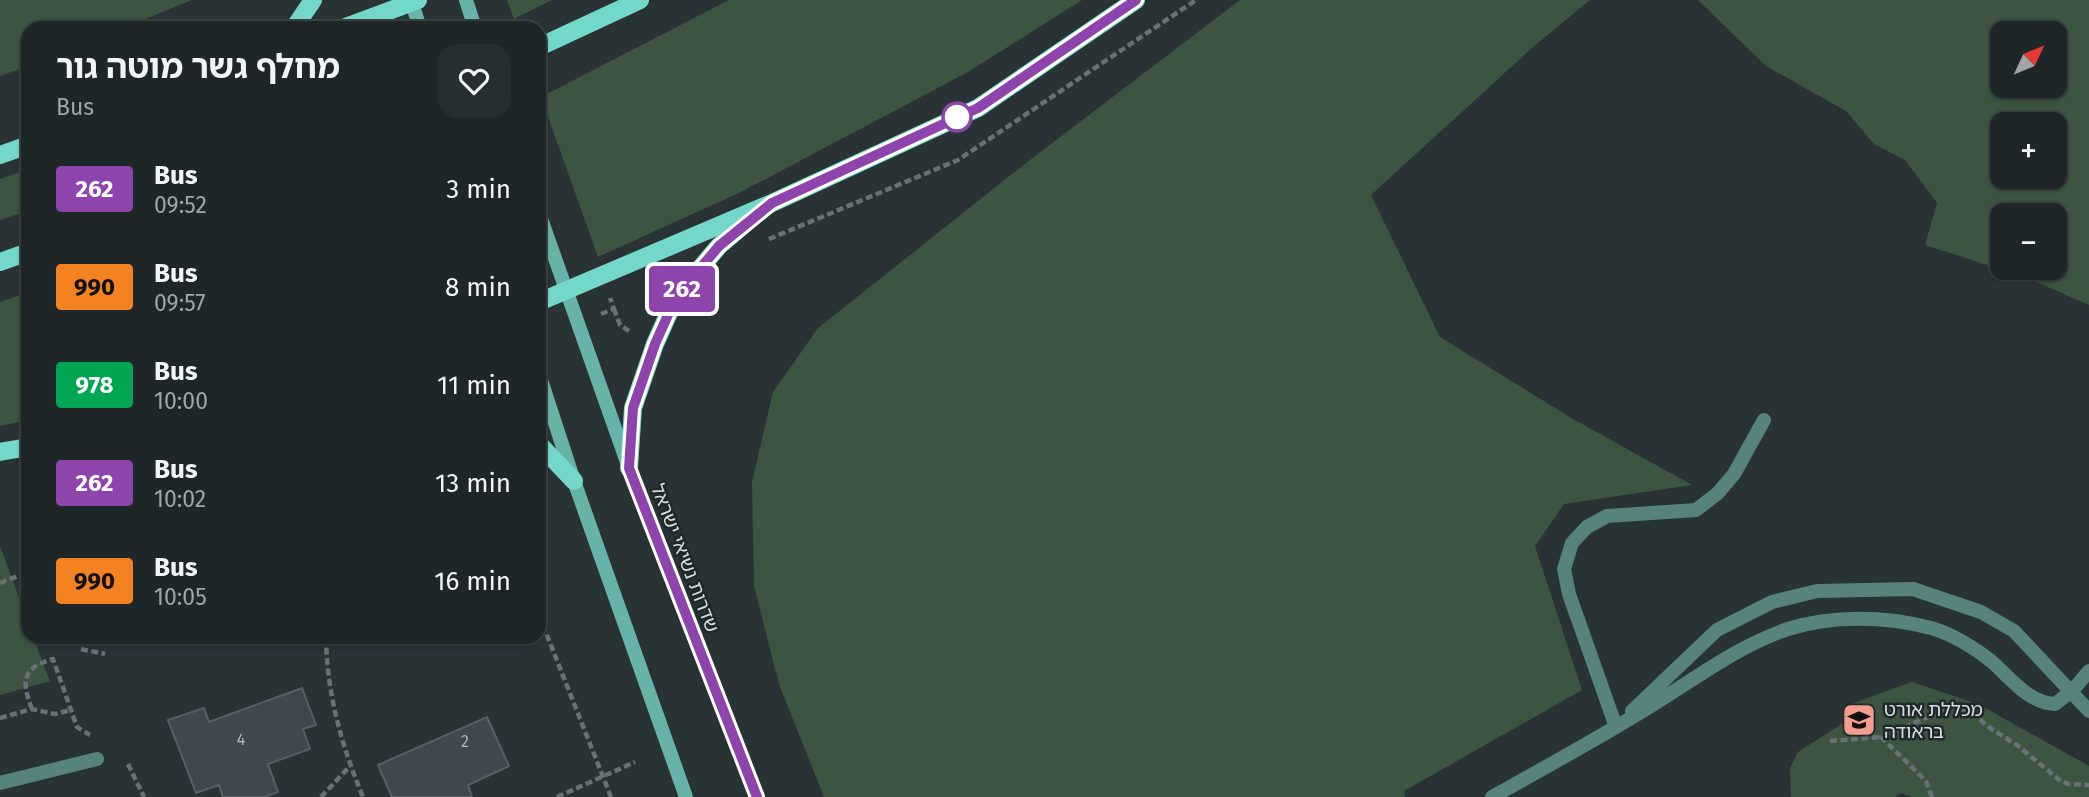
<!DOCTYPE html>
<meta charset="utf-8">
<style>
:root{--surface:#1f2628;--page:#272e30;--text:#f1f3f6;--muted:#a1a5a8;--line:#3c4345}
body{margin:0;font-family:"Fira Sans","Noto Sans Hebrew",sans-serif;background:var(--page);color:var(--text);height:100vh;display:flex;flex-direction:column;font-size:26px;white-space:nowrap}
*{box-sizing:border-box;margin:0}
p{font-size:23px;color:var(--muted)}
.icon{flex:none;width:38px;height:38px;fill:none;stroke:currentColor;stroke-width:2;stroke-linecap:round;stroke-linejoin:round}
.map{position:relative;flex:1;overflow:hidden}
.sheet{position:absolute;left:21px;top:21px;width:525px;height:623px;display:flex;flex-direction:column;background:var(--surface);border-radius:21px;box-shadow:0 2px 5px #0004,0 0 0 2px var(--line)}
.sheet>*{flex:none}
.badge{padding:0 14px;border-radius:5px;font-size:24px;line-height:46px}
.needle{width:46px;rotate:46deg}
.fabs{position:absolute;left:1990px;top:21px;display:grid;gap:14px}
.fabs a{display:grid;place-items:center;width:77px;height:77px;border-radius:14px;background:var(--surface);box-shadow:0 2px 5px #0004,0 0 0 2px var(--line);font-size:35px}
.map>.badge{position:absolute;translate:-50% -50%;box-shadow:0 0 0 4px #fff}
.round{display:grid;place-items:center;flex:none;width:74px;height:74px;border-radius:21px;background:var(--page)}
.summary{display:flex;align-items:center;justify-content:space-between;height:119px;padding:0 35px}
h1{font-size:33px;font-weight:700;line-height:52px}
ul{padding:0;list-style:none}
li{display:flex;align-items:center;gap:21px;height:98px;padding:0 35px}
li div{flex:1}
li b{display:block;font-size:26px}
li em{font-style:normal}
li .badge{min-width:77px;font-weight:700;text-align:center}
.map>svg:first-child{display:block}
.green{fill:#3d5540;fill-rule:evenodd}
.building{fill:#41474e;stroke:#595f66;stroke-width:2}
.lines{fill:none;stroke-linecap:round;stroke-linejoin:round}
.path{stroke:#697174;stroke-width:4.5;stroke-dasharray:7 3.5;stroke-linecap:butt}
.lane{stroke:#56847c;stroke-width:14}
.street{stroke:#56847c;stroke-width:14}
.secondary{stroke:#68b3a7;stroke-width:14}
.primary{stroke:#74d8c8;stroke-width:18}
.line-casing{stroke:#fff;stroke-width:16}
.line{stroke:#8e44ad;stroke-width:10}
.stop-dot{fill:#fff;stroke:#8e44ad;stroke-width:3.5}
.labels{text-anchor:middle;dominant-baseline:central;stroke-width:5;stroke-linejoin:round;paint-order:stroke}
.number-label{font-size:16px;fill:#b2b8bc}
.street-label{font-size:19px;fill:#d8dee0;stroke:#1f282b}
.poi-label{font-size:19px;fill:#d8dee0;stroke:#1f282b;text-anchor:start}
</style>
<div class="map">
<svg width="2089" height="797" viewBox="0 0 2089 797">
<rect width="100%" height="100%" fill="#293235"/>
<!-- green -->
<g class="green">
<polygon points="0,0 192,0 123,28 28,28 28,66 0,76"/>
<polygon points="507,0 552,0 514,19"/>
<polygon points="729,0 1082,0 968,72 741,192 598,257 541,97"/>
<polygon points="1240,0 1590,0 1533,47 1371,195 1440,337 1573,419 1692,485 1564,504 1535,546 1582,690 1404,791 1405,797 824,797 779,684 754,585 752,482 773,392 818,328 1026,163"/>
<path d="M1698,0H2089V305L2025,277L1925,245L1937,203L1905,160L1874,144L1846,111L1766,66ZM2002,33H2054V86H2002ZM2002,124H2054V177H2002ZM2002,215H2054V268H2002Z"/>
<polygon points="28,169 28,211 0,220 0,179"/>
<polygon points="28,292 28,420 0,426 0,302"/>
<polygon points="0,546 28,622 28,637 33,637 50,681 0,695"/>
<polygon points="1912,682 1980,705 2089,766 2089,797 1912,797 1901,793 1895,797 1791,797 1790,768 1798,752 1845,722 1842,715 1848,705"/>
</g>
<!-- building -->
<g class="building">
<polygon points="302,688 316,725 303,729 310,749 268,764 278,792 265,797 223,797 219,785 196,793 168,720 204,708 209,722"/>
<polygon points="487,717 509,766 468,785 472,797 392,797 378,765"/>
</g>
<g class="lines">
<!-- path -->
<g class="path">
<polyline points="769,239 958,160 1196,0"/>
<polyline points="614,309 620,325 632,333"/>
<polyline points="601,314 614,309 610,298"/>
<polyline points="0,583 28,572"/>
<polyline points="539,615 611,797"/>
<path d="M326,637C327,694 341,744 363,797"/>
<polyline points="81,649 105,654"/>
<path d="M32,709C21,681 22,668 53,659L77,727L90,735"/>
<polyline points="0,718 32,709 55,714 71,710"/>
<polyline points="1830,741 1881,737"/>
<polyline points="128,764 144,797"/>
<polyline points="321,797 350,766"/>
<polyline points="557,797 635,762"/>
<polyline points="1932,797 1926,781 1881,737 1954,706 1971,712 1990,728 2017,745 2058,779 2068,784 2089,785"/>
</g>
<!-- lane -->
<g class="lane">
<polyline points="2072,691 2089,671"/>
<polyline points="1616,727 1569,594 1564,569 1572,543 1587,527 1607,516 1696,510 1718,493 1734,474 1764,420"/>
</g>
<!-- street -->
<g class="street">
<polyline points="1632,711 1717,630 1772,602 1817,591 1913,589 1981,612 2014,631 2089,711"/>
<polyline points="0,783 97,759"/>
<path d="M1492,797C1546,767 1601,737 1654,704C1696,678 1740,645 1788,629C1832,615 1886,616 1931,628C1950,633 1975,648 1991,661C2011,678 2028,703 2055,704L2072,691"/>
</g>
<!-- secondary -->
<g class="secondary">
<polyline points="411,0 420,28"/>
<polyline points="466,0 475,28"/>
<polyline points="539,213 629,468 757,797"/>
<polyline points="539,374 574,481 686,797"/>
</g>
<!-- primary -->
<g class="primary">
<polyline points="294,28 313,0"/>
<polyline points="343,28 418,0"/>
<polyline points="539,47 640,0"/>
<polyline points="0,155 28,145"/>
<polyline points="0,262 28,252"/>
<polyline points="539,302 772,203 978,108 1136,0"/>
<polyline points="539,444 574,481"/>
<polyline points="0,452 28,447"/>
<polyline points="629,468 633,408 655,344 676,297 719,246 753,217"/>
</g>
</g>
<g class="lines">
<defs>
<polyline id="line" points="757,797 629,468 633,408 655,344 676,297 719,246 772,203 978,108 1136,0"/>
</defs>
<!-- line casing -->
<use href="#line" class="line-casing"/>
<!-- line -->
<use href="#line" class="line"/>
</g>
<!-- icons -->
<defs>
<symbol id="university-square" viewBox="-11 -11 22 22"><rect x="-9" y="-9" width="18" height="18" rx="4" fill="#f59d8e" stroke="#1f282b"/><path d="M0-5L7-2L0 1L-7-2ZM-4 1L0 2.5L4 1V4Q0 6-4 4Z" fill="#111"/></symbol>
</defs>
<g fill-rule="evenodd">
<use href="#university-square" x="1840" y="701" width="38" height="38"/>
</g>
<!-- markers -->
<circle class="stop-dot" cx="957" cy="117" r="14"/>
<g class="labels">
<!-- number labels -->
<g class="number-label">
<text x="241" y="739">4</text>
<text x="465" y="741">2</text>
</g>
<!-- street labels -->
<g class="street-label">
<text transform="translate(685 558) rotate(69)">שדרות נשיאי ישראל</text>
</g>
<!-- poi labels -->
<g class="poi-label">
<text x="1884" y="709">מכללת אורט<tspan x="1884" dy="22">בראודה</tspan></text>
</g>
</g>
</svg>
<div class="fabs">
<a><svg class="needle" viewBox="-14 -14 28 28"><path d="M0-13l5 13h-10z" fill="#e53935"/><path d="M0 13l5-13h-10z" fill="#a1a5a8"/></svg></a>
<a>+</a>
<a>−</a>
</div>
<b class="badge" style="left:682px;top:289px;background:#8e44ad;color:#fff">262</b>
<section class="sheet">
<div class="summary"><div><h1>מחלף גשר מוטה גור</h1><p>Bus</p></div><a class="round"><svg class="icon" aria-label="heart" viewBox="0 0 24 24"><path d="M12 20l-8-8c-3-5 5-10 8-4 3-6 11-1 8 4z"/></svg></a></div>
<ul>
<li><span class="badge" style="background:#8e44ad;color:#fff">262</span><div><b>Bus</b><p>09:52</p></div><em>3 min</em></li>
<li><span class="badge" style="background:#f58220;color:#111">990</span><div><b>Bus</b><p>09:57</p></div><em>8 min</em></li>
<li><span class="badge" style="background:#00a651;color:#fff">978</span><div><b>Bus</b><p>10:00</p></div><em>11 min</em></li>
<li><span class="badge" style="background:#8e44ad;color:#fff">262</span><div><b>Bus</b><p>10:02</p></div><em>13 min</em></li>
<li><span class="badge" style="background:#f58220;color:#111">990</span><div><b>Bus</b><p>10:05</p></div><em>16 min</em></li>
</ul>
</section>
</div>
